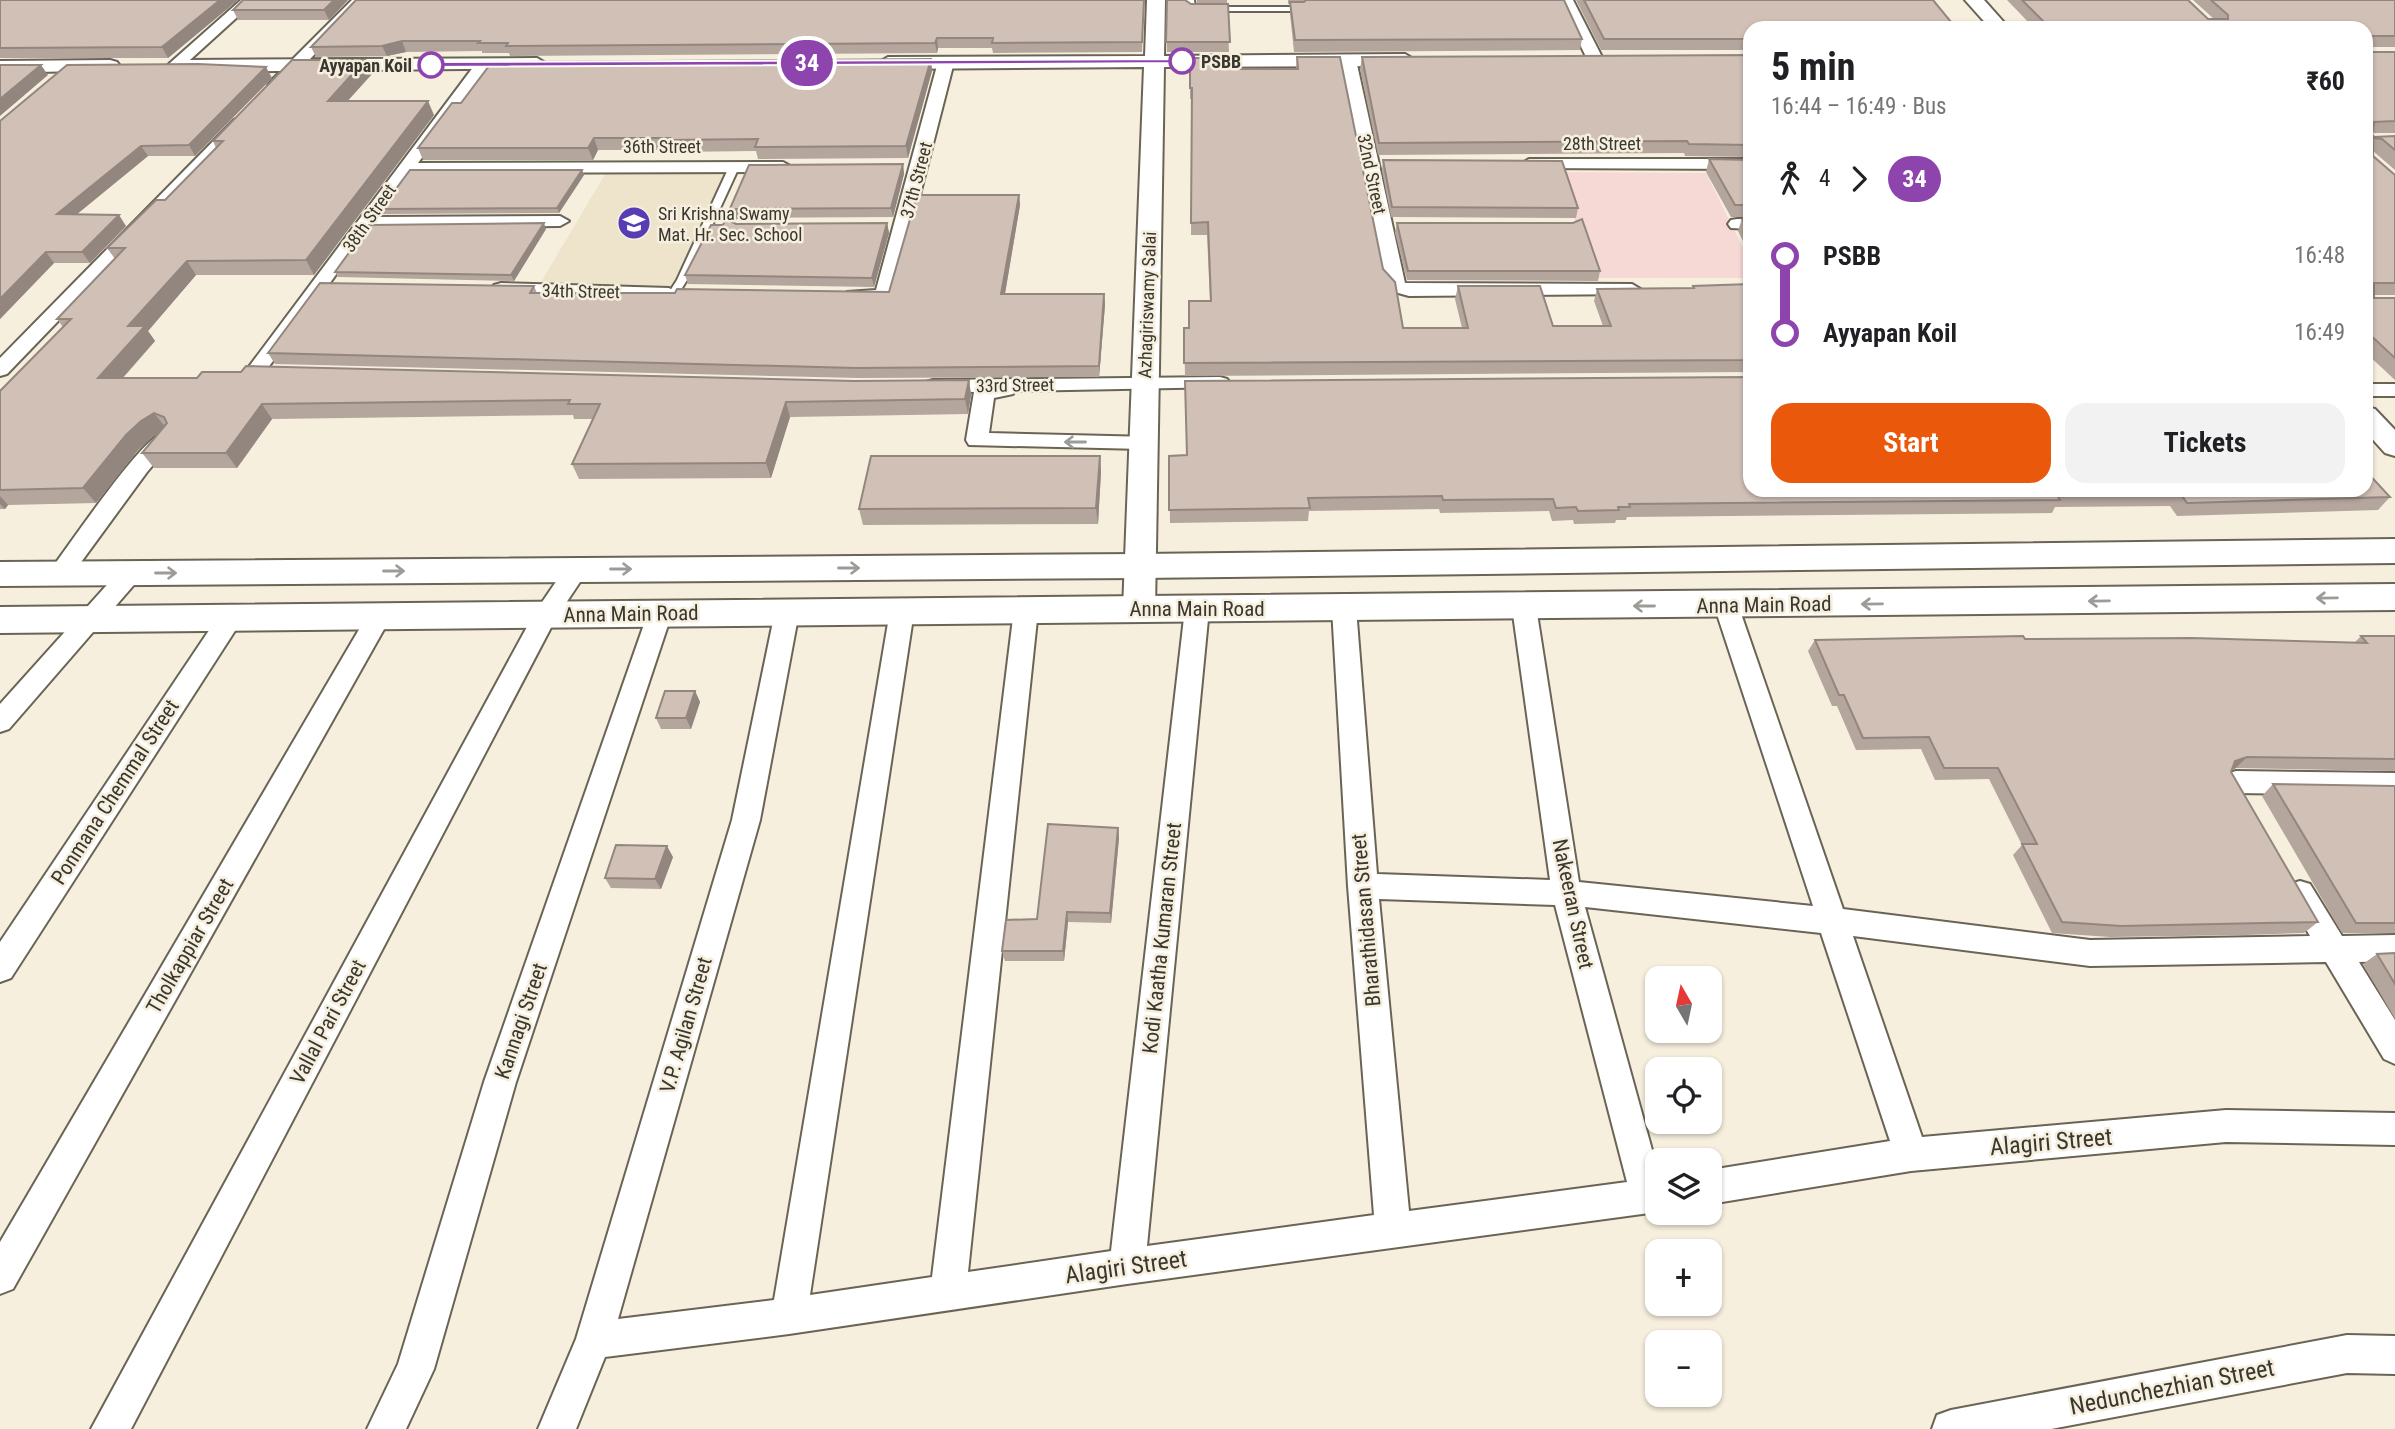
<!DOCTYPE html>
<meta charset="utf-8">
<style>
:root{--surface:#fff;--page:#f2f2f2;--text:#202124;--muted:#757577;--accent:#ea580c}
body{margin:0;font-family:"Roboto Condensed",sans-serif;background:var(--page);color:var(--text);height:100vh;display:flex;flex-direction:column;font-size:26px;white-space:nowrap}
*{box-sizing:border-box;margin:0}
p{font-size:23px;color:var(--muted)}
.icon{flex:none;width:38px;height:38px;fill:none;stroke:currentColor;stroke-width:2;stroke-linecap:round;stroke-linejoin:round}
.map{position:relative;flex:1;overflow:hidden}
.panel{position:absolute;left:1743px;top:21px;width:630px;height:476px;display:flex;flex-direction:column;background:var(--surface);border-radius:21px;box-shadow:0 2px 5px #0004}
.panel>*{flex:none}
.badge{padding:0 14px;border-radius:23px;font-size:24px;line-height:46px}
.needle{width:46px;rotate:351deg}
.controls{position:absolute;left:1645px;top:966px;display:grid;gap:14px}
.controls a{display:grid;place-items:center;width:77px;height:77px;border-radius:14px;background:var(--surface);box-shadow:0 2px 5px #0004;font-size:35px}
.map>.badge{position:absolute;translate:-50% -50%;box-shadow:0 0 0 4px #fff}
.legs{display:flex;align-items:center;gap:10px;height:77px;padding:0 28px;font-size:23px}
.legs p{margin-inline-start:auto}
.summary{display:flex;align-items:center;justify-content:space-between;height:119px;padding:0 28px}
h1{font-size:38px;font-weight:700;line-height:52px}
.cta{display:flex;gap:14px;margin-top:auto;padding:14px 28px}
.cta a{flex:1;height:80px;border-radius:21px;background:var(--accent);color:#fff;font-size:28px;font-weight:700;line-height:80px;text-align:center}
.cta a+a{background:var(--page);color:var(--text)}
ul{padding:0 28px;list-style:none}
li{display:flex;align-items:center;gap:24px;height:77px;font-size:26px}
li i{display:grid;place-items:center;width:10px;height:100%;margin:0 9px;background:currentColor}
li i::after{content:'';width:18px;height:18px;margin:-9px;border:5px solid;border-radius:50%;background:var(--surface)}
li p{margin-inline-start:auto}
li:first-child i{background:linear-gradient(#0000 50%,currentColor 0)}
li:last-child i{background:linear-gradient(currentColor 50%,#0000 0)}
.map>svg:first-child{display:block}
.built{fill:#eee4cc}
.green{fill:#f6d8d5}
.lines{fill:none;stroke-linecap:round;stroke-linejoin:round}
.service-casing{stroke:#6a6455;stroke-width:4}
.minor-casing{stroke:#6a6455;stroke-width:4}
.tertiary-casing{stroke:#6a6455;stroke-width:4}
.secondary-casing{stroke:#6a6455;stroke-width:4}
.service{fill:#fff;fill-rule:evenodd}
.minor{fill:#fff;fill-rule:evenodd}
.tertiary{fill:#fff;fill-rule:evenodd}
.secondary{fill:#fff;fill-rule:evenodd}
.wall{fill:#b4a59d}
.shaded-wall{fill:#92867f}
.building{fill:#d1c0b6;stroke:#92867f;stroke-width:2}
.oneway{stroke:#9c9b98}
.line-1{fill:#8e44ad;stroke:#fff;stroke-width:2}
.stop-1-dot{fill:#fff;stroke:#8e44ad;stroke-width:3.5}
.labels{text-anchor:middle;dominant-baseline:central;stroke-width:5;stroke-linejoin:round;paint-order:stroke}
.far-stop-label{font-size:18px;font-weight:bold;fill:#393730;stroke:#f6efde;text-anchor:start}
.far-street-label{font-size:18px;fill:#393730;stroke:#f6efde}
.far-poi-label{font-size:18px;fill:#393730;stroke:#f6efde;text-anchor:start}
.street-label{font-size:21px;fill:#393730;stroke:#f6efde}
.near-street-label{font-size:24px;fill:#393730;stroke:#f6efde}
</style>
<div class="map">
<svg width="2395" height="1429" viewBox="0 0 2395 1429">
<rect width="100%" height="100%" fill="#f6efde"/>
<!-- built -->
<polygon class="built" points="607,171 726,172 670,289 538,287"/>
<!-- green -->
<polygon class="green" points="1558,172 1706,173 1750,262 1750,278 1596,278"/>
<g class="lines">
<defs>
<g id="service">
<polygon points="1186,0 1194,0 1195,7 1302,7 1306,9 1302,11 1191,11 1187,9"/>
<polygon points="734,164 739,167 687,280 677,296 669,296 668,294 677,280 729,167"/>
</g>
<g id="minor">
<polygon points="241,0 256,0 180,69 170,69 167,66 170,63"/>
<polygon points="352,0 367,0 282,88 270,88 268,85 270,82"/>
<polygon points="1559,0 1573,0 1603,59 1600,62 1590,62 1587,59"/>
<polygon points="1348,55 1356,60 1405,283 1632,284 1642,290 1639,294 1409,296 1391,291 1384,281 1340,60"/>
<polygon points="946,57 954,62 894,296 884,302 847,300 844,296 847,292 876,290 938,62"/>
<polygon points="482,60 490,65 418,163 783,162 792,167 783,172 411,173 378,217 560,216 569,221 560,226 370,228 262,376 248,376 245,372 248,368 477,62"/>
<polygon points="240,118 246,120 248,123 246,126 7,374 0,376 0,358 234,120"/>
<polygon points="1529,159 1750,159 1750,169 1523,168 1521,164"/>
<polygon points="1737,219 1750,219 1750,229 1731,228 1728,224 1731,220"/>
<polygon points="501,283 669,288 679,294 669,300 494,293 491,289 494,285"/>
<polygon points="1220,377 1227,379 1230,383 1227,387 1015,391 1013,394 994,398 989,433 1151,437 1154,442 1151,447 1143,449 969,445 966,440 974,392 926,390 923,386 926,382 933,380"/>
<rect x="2366" y="384" width="29" height="12"/>
<path d="M165,431L173,433L176,438L147,472L68,580L60,582L52,580L48,574L52,568C71,543 141,438 165,431Z"/>
<polygon points="576,562 584,564 588,570 556,618 131,1429 91,1429 534,614 568,564"/>
<polygon points="131,565 139,567 143,573 139,579 9,729 0,732 0,704 123,567"/>
<path d="M1726,596L1735,599L1738,605L1843,909L2090,940L2310,936L2285,893L2290,884L2300,881L2310,884L2342,936L2395,935V961L2359,962L2395,1020V1064L2384,1059L2326,962L2090,966L1853,936L1922,1137L2226,1110L2395,1113V1145L2226,1142L1911,1171L1710,1204V1170L1890,1141L1821,933L1585,907L1657,1168V1212L1127,1284L789,1334L605,1357L576,1429H538L576,1339L732,820L775,612L778,606L787,603L796,606L799,612L760,820L618,1319L774,1300L890,611L893,605L902,602L911,605L914,611L810,1295L932,1277L1014,610L1017,604L1026,601L1035,604L1038,610L968,1272L1111,1251L1185,609L1188,603L1197,600L1206,603L1209,609L1147,1246L1374,1215L1348,886L1332,608L1335,602L1344,599L1353,602L1356,608L1377,874L1550,880L1512,607L1515,601L1524,598L1533,601L1536,607L1579,882L1813,906L1714,605L1717,599ZM1379,899L1555,905L1627,1182L1409,1211Z"/>
<polygon points="660,604 669,607 672,613 516,1082 434,1369 406,1429 367,1429 398,1364 484,1082 648,613 651,607"/>
<polygon points="380,606 389,609 392,615 13,1289 0,1294 0,1242 371,609"/>
<polygon points="231,608 240,611 243,617 240,623 11,978 0,982 0,942 222,611"/>
<polygon points="2236,771 2395,773 2395,795 2236,793 2226,790 2222,782 2226,774"/>
<polygon points="2347,1335 2395,1336 2395,1374 2347,1373 2051,1429 1932,1429 1937,1415 1951,1410"/>
</g>
<g id="tertiary">
<polygon points="1147,0 1165,0 1164,56 1405,54 1415,60 1405,66 1164,67 1155,610 1150,618 1139,621 1128,618 1123,610 1144,67 888,69 878,63 888,57 1145,56"/>
<polygon points="1965,0 1984,0 2009,28 1990,28"/>
<polygon points="537,58 547,64 544,68 188,72 178,66 188,60"/>
<polygon points="110,60 117,62 120,66 117,70 0,73 0,61"/>
<polygon points="2366,407 2375,409 2395,430 2395,456 2385,453 2366,432"/>
</g>
<g id="secondary">
<polygon points="2395,539 2395,563 1140,578 0,586 0,562 1140,554"/>
<polygon points="2395,584 2395,610 0,633 0,607"/>
</g>
</defs>
<!-- service casing -->
<use href="#service" class="service-casing"/>
<!-- minor casing -->
<use href="#minor" class="minor-casing"/>
<!-- tertiary casing -->
<use href="#tertiary" class="tertiary-casing"/>
<!-- secondary casing -->
<use href="#secondary" class="secondary-casing"/>
<!-- service -->
<use href="#service" class="service"/>
<!-- minor -->
<use href="#minor" class="minor"/>
<!-- tertiary -->
<use href="#tertiary" class="tertiary"/>
<!-- secondary -->
<use href="#secondary" class="secondary"/>
</g>
<!-- wall -->
<g class="wall">
<polygon points="0,0 238,0 168,58 0,58"/>
<polygon points="243,0 348,0 329,20 238,20 233,10"/>
<polygon points="356,0 1144,0 1142,52 993,53 992,48 938,48 937,53 510,56 509,53 482,53 482,51 406,52 387,56 316,57 311,47"/>
<polygon points="1167,0 1191,4 1197,4 1197,0 1227,0 1229,52 1167,52"/>
<polygon points="1288,0 1564,0 1582,39 1580,50 1294,52 1290,14 1290,4 1288,4"/>
<polygon points="1576,0 1933,0 1750,28 1750,50 1601,50"/>
<polygon points="2007,0 2188,0 2208,19 2214,19 2193,0 2395,0 2395,47 2372,47 2372,52 2395,52 2395,133 2372,133 2372,134 2374,137 2395,136 2395,170 2373,151 2373,156 2395,175 2395,295 2374,295 2374,298 2395,298 2395,380 2366,353 2366,28 2034,28"/>
<polygon points="1750,55 1750,157 1685,156 1684,153 1378,155 1360,69 1362,57"/>
<polygon points="1297,57 1383,269 1403,328 1462,328 1455,299 1458,286 1553,326 1603,326 1594,301 1597,289 1693,288 1693,286 1750,284 1750,372 1185,376 1184,328 1189,328 1210,301 1207,235 1191,235 1192,99 1190,99 1190,58 1231,69 1296,69"/>
<polygon points="931,59 932,71 908,158 758,159 756,151 673,152 672,150 598,150 593,160 423,160 418,148 461,103"/>
<polygon points="365,60 372,74 347,101 434,115 314,275 196,275 148,331 155,341 123,378 855,381 969,380 971,395 968,414 790,417 771,478 579,479 572,464 593,419 574,419 573,415 272,419 237,468 154,468 142,453 161,431 153,436 138,450 96,503 8,505 5,509 0,509 0,391 63,327 57,319 115,259 107,248 165,200 216,148 213,141"/>
<polygon points="272,78 195,156 148,156 77,214 126,226 90,263 54,263 0,319 0,121"/>
<polygon points="1709,159 1750,160 1750,217 1731,217 1706,172"/>
<polygon points="1383,160 1578,208 1576,218 1391,217 1382,171"/>
<polygon points="903,164 904,174 893,217 739,218 732,222 736,224 887,223 889,233 874,287 688,284 685,275 723,225 730,221 728,213 749,165"/>
<polygon points="582,170 584,175 559,213 383,214 381,209"/>
<polygon points="1019,195 1020,205 1005,294 1104,294 1105,305 1099,377 859,378 275,364 268,353 534,286 537,293 889,292"/>
<polygon points="1742,219 1750,219 1750,255 1738,231"/>
<polygon points="1397,223 1573,223 1600,271 1598,281 1407,280 1395,233"/>
<polygon points="546,229 514,281 338,277 335,272"/>
<polygon points="1187,455 2366,490 2390,497 2378,510 2177,516 2170,506 2055,507 2052,513 1627,517 1626,520 1616,520 1615,523 1574,524 1573,520 1552,521 1549,511 1440,513 1439,509 1309,511 1308,521 1170,523 1169,456"/>
<polygon points="1100,456 1101,472 1098,524 863,525 859,509"/>
<polygon points="2361,636 2395,636 2395,771 2236,768 2232,770 2231,772 2318,922 2304,933 2245,935 2110,937 2052,933 2013,855 2022,845 1989,779 1935,780 1921,749 1856,750 1837,706 1832,706 1808,651 1815,640 2025,639 2354,643"/>
<polygon points="695,691 700,702 691,729 661,729 656,718"/>
<polygon points="2273,784 2395,786 2395,933 2342,933 2262,796"/>
<polygon points="1118,828 1119,838 1111,923 1068,922 1064,961 1005,961 1002,951 1037,919"/>
<polygon points="673,857 661,889 611,888 605,878"/>
<polygon points="2395,953 2395,1019 2363,964 2377,954"/>
</g>
<!-- shaded-wall -->
<g class="shaded-wall">
<polygon points="220,0 238,0 168,58 162,47"/>
<polygon points="334,0 348,0 329,20 324,10"/>
<polygon points="937,38 938,48 937,53 935,43"/>
<polygon points="402,41 406,52 387,56 382,46"/>
<polygon points="931,59 932,71 908,158 906,146"/>
<polygon points="365,60 372,74 335,115 328,101"/>
<polygon points="41,65 48,75 0,116 0,99"/>
<polygon points="266,67 272,78 195,156 189,145"/>
<polygon points="428,101 434,115 314,275 306,260"/>
<polygon points="594,138 598,150 593,160 588,148"/>
<polygon points="141,146 148,156 65,224 57,214"/>
<polygon points="903,164 904,174 893,217 891,208"/>
<polygon points="582,170 584,175 559,213 557,208"/>
<polygon points="1019,195 1020,205 1003,305 1001,294"/>
<polygon points="736,209 739,218 731,223 728,213"/>
<polygon points="119,215 126,226 90,263 82,252"/>
<polygon points="544,223 546,229 514,281 511,275"/>
<polygon points="887,223 889,233 874,287 872,278"/>
<polygon points="46,252 54,263 0,319 0,299"/>
<polygon points="187,261 196,275 148,331 155,341 109,393 98,378 128,326"/>
<polygon points="1104,294 1105,305 1099,377 1099,366"/>
<polygon points="969,380 971,395 968,414 965,399"/>
<polygon points="786,402 790,417 771,478 766,463"/>
<polygon points="262,404 272,419 237,468 226,453"/>
<polygon points="154,413 166,428 153,436 138,450 96,503 83,488 126,435 141,421"/>
<polygon points="1100,456 1101,472 1098,524 1096,508"/>
<polygon points="0,496 8,505 5,509 0,504"/>
<polygon points="695,691 700,702 691,729 686,718"/>
<polygon points="2247,757 2236,768 2224,773 2235,761"/>
<polygon points="1118,828 1119,838 1111,923 1110,913"/>
<polygon points="667,846 673,857 661,889 655,879"/>
<polygon points="1067,912 1068,922 1064,961 1063,951"/>
</g>
<!-- building -->
<g class="building">
<polygon points="0,0 220,0 162,47 0,48"/>
<polygon points="243,0 334,0 324,10 233,10"/>
<polygon points="356,0 1144,0 1142,42 992,43 993,38 937,38 935,43 506,46 508,43 478,43 480,41 402,41 382,46 311,47"/>
<polygon points="1167,0 1185,0 1191,4 1228,4 1230,42 1166,42"/>
<polygon points="1306,0 1564,0 1582,39 1295,40 1290,2 1304,2"/>
<polygon points="1584,0 1933,0 1956,28 1750,28 1750,39 1604,39"/>
<polygon points="2022,0 2188,0 2208,19 2228,19 2228,15 2211,0 2395,0 2395,36 2372,36 2372,52 2395,52 2395,121 2374,122 2372,134 2374,137 2395,136 2395,150 2382,139 2373,138 2373,156 2395,175 2395,283 2374,283 2374,298 2395,298 2395,358 2366,331 2366,28 2050,28"/>
<polygon points="1750,55 1750,145 1689,144 1687,141 1379,143 1362,57"/>
<polygon points="1297,57 1340,57 1383,269 1395,282 1403,328 1468,328 1458,286 1540,286 1553,326 1611,326 1597,289 1694,288 1693,286 1750,284 1750,360 1184,363 1184,328 1189,328 1189,301 1211,301 1208,222 1191,223 1192,88 1190,88 1190,58 1230,58 1231,69 1298,69"/>
<polygon points="931,59 906,146 755,147 758,139 669,140 670,138 594,138 588,148 418,148 452,103 461,103 492,62"/>
<polygon points="292,60 365,60 328,101 428,101 306,260 187,261 128,326 145,326 98,378 197,378 202,372 241,372 246,366 855,381 969,380 965,399 786,402 766,463 572,464 600,404 568,404 570,400 262,404 226,453 142,453 167,423 164,417 154,413 141,421 126,435 83,488 0,490 0,391 71,319 57,319 125,248 107,248 156,200 165,200 223,141 213,141"/>
<polygon points="198,64 266,67 189,145 141,146 57,214 119,215 82,252 46,252 0,299 0,121 67,65"/>
<polygon points="0,65 41,65 0,99"/>
<polygon points="1709,159 1750,160 1750,205 1735,205"/>
<polygon points="1383,160 1562,161 1578,208 1392,207"/>
<polygon points="903,164 891,208 736,209 728,213 749,165"/>
<polygon points="410,170 582,170 557,208 381,209"/>
<polygon points="917,195 1019,195 1001,294 1104,294 1099,366 856,368 268,353 320,283 534,286 530,293 675,293 677,289 889,292"/>
<polygon points="726,219 736,224 887,223 872,278 685,275 711,225 723,225"/>
<polygon points="1582,219 1600,271 1408,271 1397,223 1573,223"/>
<polygon points="1742,219 1750,219 1750,234"/>
<polygon points="544,223 511,275 335,272 369,225"/>
<polygon points="1750,377 1750,490 2366,490 2366,471 2390,497 2187,503 2180,493 2057,495 2060,500 1629,504 1630,507 1618,507 1619,510 1578,511 1576,507 1556,508 1553,499 1443,500 1442,496 1308,498 1310,508 1169,510 1169,456 1187,455 1185,381"/>
<polygon points="871,456 1100,456 1096,508 859,509"/>
<polygon points="2023,636 2025,639 2192,638 2367,643 2361,636 2395,636 2395,759 2247,757 2235,761 2231,772 2318,922 2121,926 2062,922 2022,844 2037,844 1998,768 1944,768 1929,737 1863,738 1844,695 1839,695 1815,640"/>
<polygon points="665,691 695,691 686,718 656,718"/>
<polygon points="2273,784 2395,786 2395,923 2356,923"/>
<polygon points="1048,824 1118,828 1110,913 1067,912 1063,951 1002,951 1006,920 1037,919"/>
<polygon points="616,845 667,846 655,879 605,878"/>
<polygon points="2395,953 2395,984 2377,954"/>
</g>
<!-- one-way arrows -->
<defs><path id="oneway-shaft" d="M-6 0H5M1.5-3L5.5 0L1.5 3" fill="none" stroke-width="1.6" stroke-linecap="round" stroke-linejoin="round" transform="scale(1.75)"/></defs>
<g class="oneway">
<use href="#oneway-shaft" transform="translate(1075 442) rotate(-180)"/>
<use href="#oneway-shaft" transform="translate(849 568)"/>
<use href="#oneway-shaft" transform="translate(621 569)"/>
<use href="#oneway-shaft" transform="translate(394 571)"/>
<use href="#oneway-shaft" transform="translate(166 573)"/>
<use href="#oneway-shaft" transform="translate(2327 598) rotate(179)"/>
<use href="#oneway-shaft" transform="translate(2099 601) rotate(179)"/>
<use href="#oneway-shaft" transform="translate(1872 604) rotate(179)"/>
<use href="#oneway-shaft" transform="translate(1644 606) rotate(180)"/>
</g>
<!-- line-1 -->
<polygon class="line-1" points="1182,59 1185,63 431,67 427,65 431,62"/>
<!-- icons -->
<defs>
<symbol id="school-disc" viewBox="-11 -11 22 22"><circle r="9.5" fill="#573cb4" stroke="#f6efde"/><path d="M0-5L7-2L0 1L-7-2ZM-4 1L0 2.5L4 1V4Q0 6-4 4Z" fill="#fff"/></symbol>
</defs>
<g fill-rule="evenodd">
<use href="#school-disc" x="615" y="204" width="38" height="38"/>
</g>
<!-- markers -->
<g class="stop-1-dot">
<circle cx="1182" cy="61" r="12"/>
<circle cx="431" cy="65" r="12"/>
</g>
<g class="labels">
<!-- far-stop labels -->
<g class="far-stop-label">
<text x="1201" y="61">PSBB</text>
<text x="412" y="65" text-anchor="end">Ayyapan Koil</text>
</g>
<!-- far-street labels -->
<g class="far-street-label">
<text x="1602" y="143">28th Street</text>
<text x="662" y="146">36th Street</text>
<text transform="translate(1372 174) rotate(78)">32nd Street</text>
<text transform="translate(916 180) rotate(-75)">37th Street</text>
<text transform="translate(369 218) rotate(-55)">38th Street</text>
<text transform="translate(581 291) rotate(1)">34th Street</text>
<text transform="translate(1147 305) rotate(-88)">Azhagiriswamy Salai</text>
<text transform="translate(1015 385) rotate(-1)">33rd Street</text>
</g>
<!-- far-poi labels -->
<g class="far-poi-label">
<text x="658" y="213">Sri Krishna Swamy<tspan x="658" dy="21">Mat. Hr. Sec. School</tspan></text>
</g>
<!-- street labels -->
<g class="street-label">
<text transform="translate(1764 605) rotate(-1)">Anna Main Road</text>
<text x="1197" y="609">Anna Main Road</text>
<text transform="translate(631 614) rotate(-1)">Anna Main Road</text>
<text transform="translate(115 792) rotate(-57)">Ponmana Chemmal Street</text>
<text transform="translate(1573 904) rotate(78)">Nakeeran Street</text>
<text transform="translate(1366 920) rotate(-95)">Bharathidasan Street</text>
<text transform="translate(1162 938) rotate(-84)">Kodi Kaatha Kumaran Street</text>
<text transform="translate(190 946) rotate(-60)">Tholkappiar Street</text>
<text transform="translate(521 1021) rotate(-71)">Kannagi Street</text>
<text transform="translate(328 1022) rotate(-62)">Vallal Pari Street</text>
<text transform="translate(686 1025) rotate(-74)">V.P. Agilan Street</text>
</g>
<!-- near-street labels -->
<g class="near-street-label">
<text transform="translate(2051 1142) rotate(-5)">Alagiri Street</text>
<text transform="translate(1126 1267) rotate(-8)">Alagiri Street</text>
<text transform="translate(2172 1387) rotate(-11)">Nedunchezhian Street</text>
</g>
</g>
</svg>
<div class="controls">
<a><svg class="needle" viewBox="-14 -14 28 28"><path d="M0-13l5 13h-10z" fill="#e53935"/><path d="M0 13l5-13h-10z" fill="#757577"/></svg></a>
<a><svg class="icon" aria-label="locate" viewBox="0 0 24 24"><circle cx="12" cy="12" r="6"/><path d="M12 2v4M12 18v4M2 12h4M18 12h4"/></svg></a>
<a><svg class="icon" aria-label="layers" viewBox="0 0 24 24"><path d="M12 4l9 5-9 5-9-5zM3 14l9 5 9-5"/></svg></a>
<a>+</a>
<a>−</a>
</div>
<b class="badge" style="left:807px;top:63px;background:#8e44ad;color:#fff">34</b>
<section class="panel">
<div class="summary"><div><h1>5 min</h1><p>16:44 – 16:49 · Bus</p></div><b>₹60</b></div>
<div class="legs"><svg class="icon" aria-label="walk" viewBox="0 0 24 24"><circle cx="13" cy="4" r="2"/><path d="M13 8l-2 6 4 7M11 14l-3 7M7 12l3-4h3l4 4"/></svg>4<svg class="icon" aria-label="forward" viewBox="0 0 24 24"><path d="M9 5l7 7-7 7"/></svg><b class="badge" style="background:#8e44ad;color:#fff">34</b></div>
<ul>
<li><i style="color:#8e44ad"></i><b>PSBB</b><p>16:48</p></li>
<li><i style="color:#8e44ad"></i><b>Ayyapan Koil</b><p>16:49</p></li>
</ul>
<div class="cta"><a>Start</a><a>Tickets</a></div>
</section>
</div>
